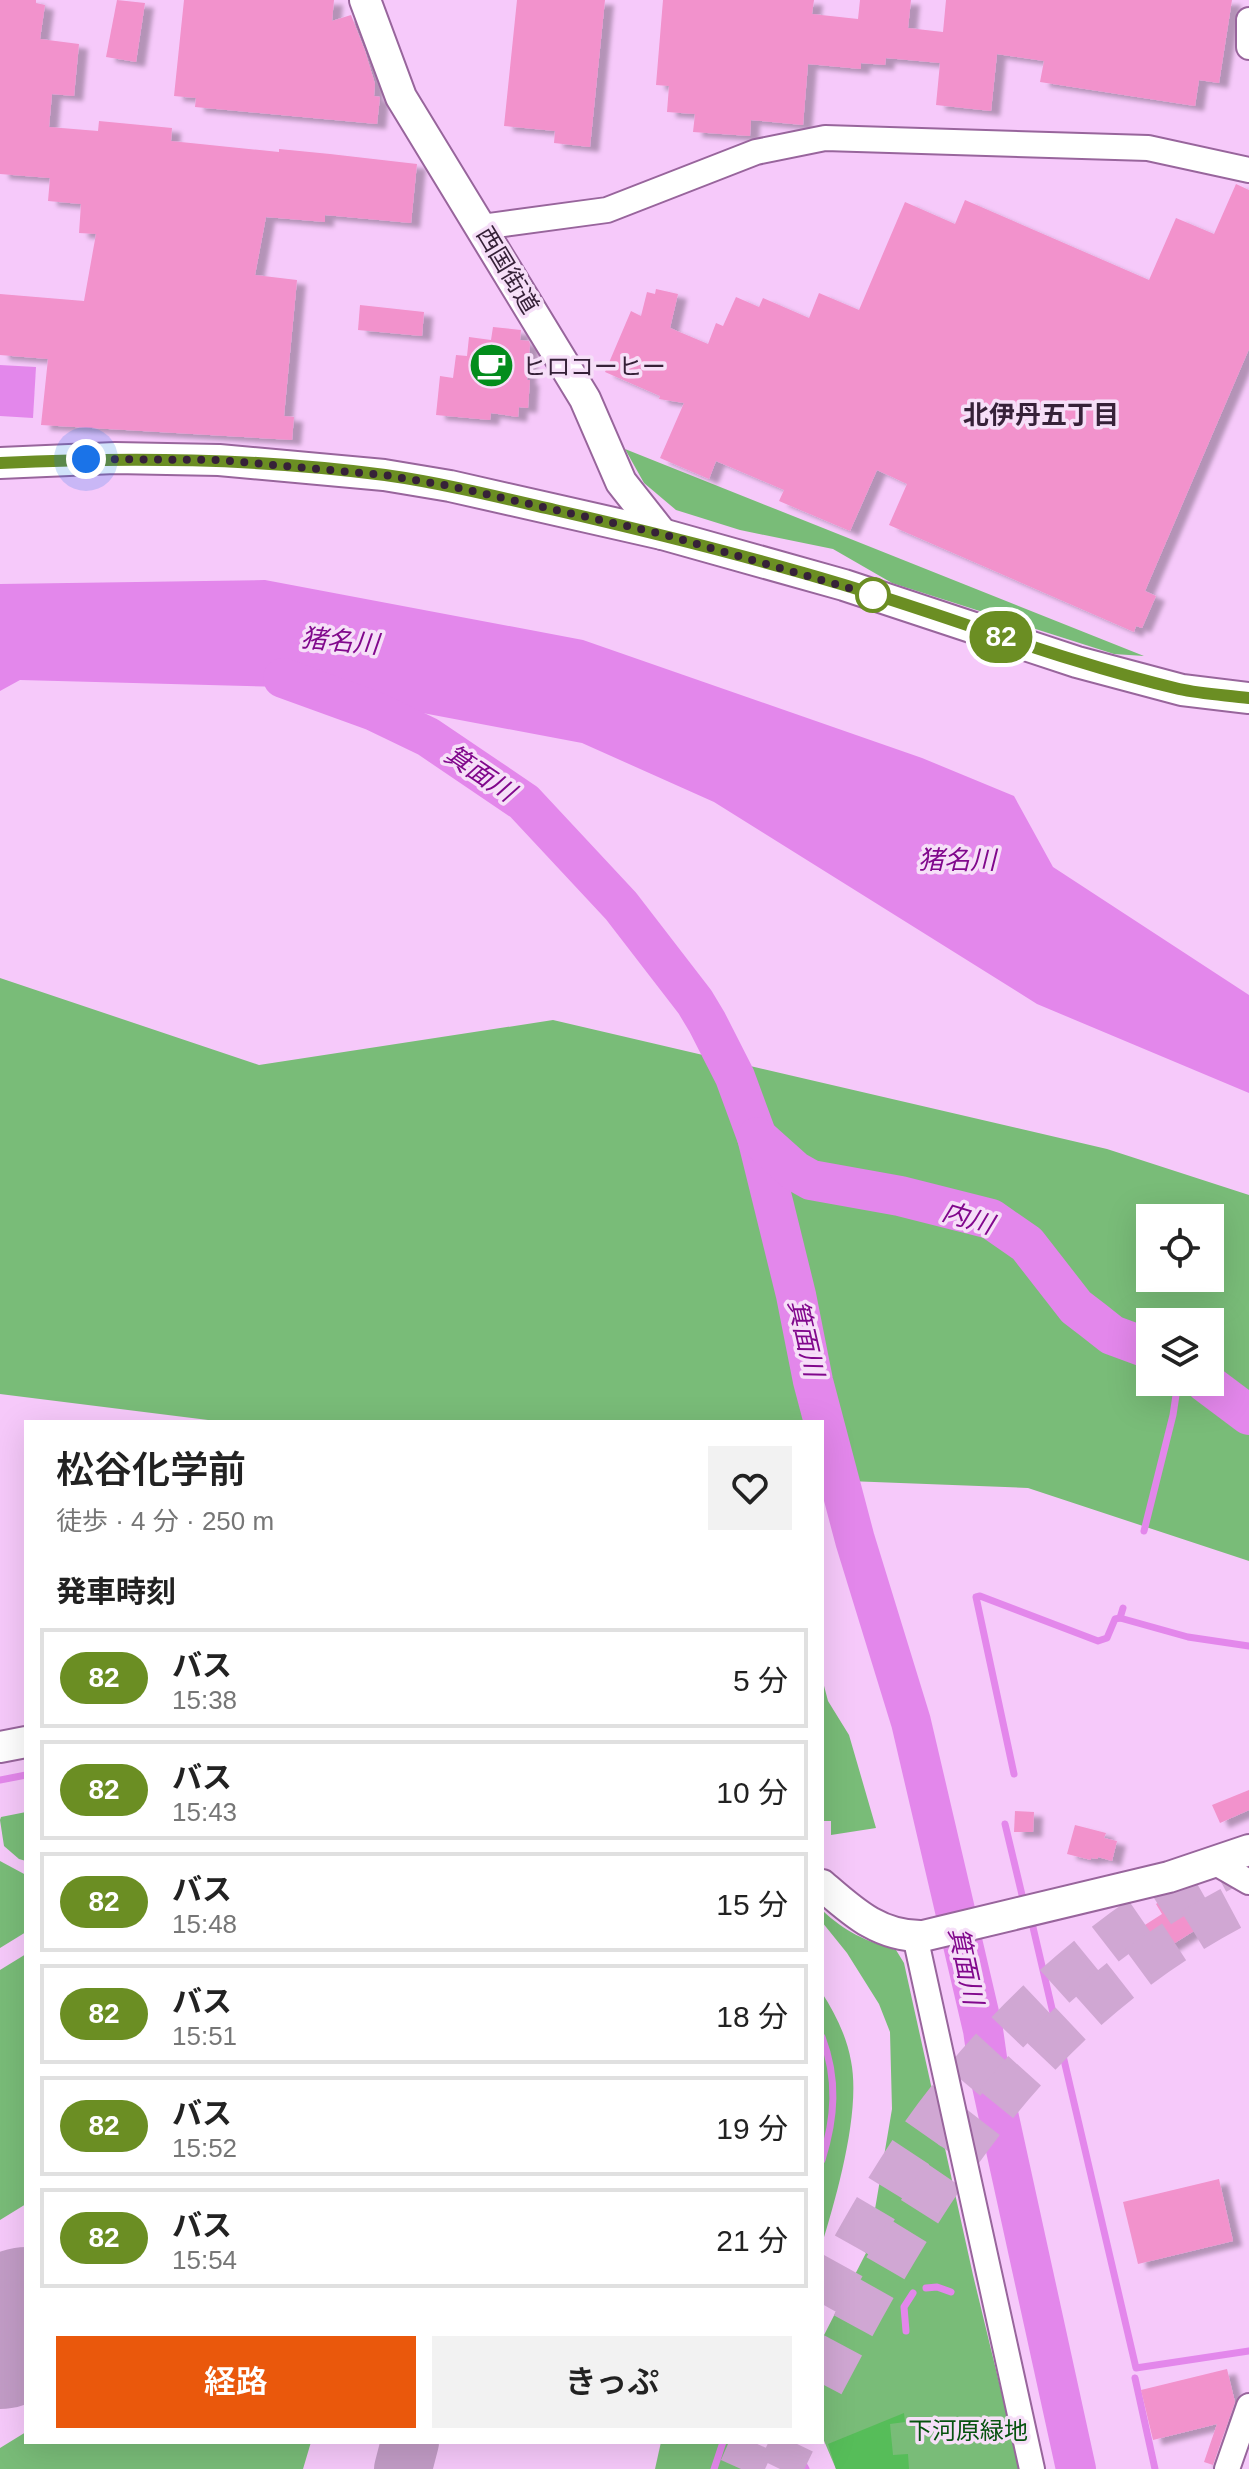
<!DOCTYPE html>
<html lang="ja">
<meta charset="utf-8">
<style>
:root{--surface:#fff;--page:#f2f2f2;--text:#222;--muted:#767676;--line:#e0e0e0;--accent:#ea580c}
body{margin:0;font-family:Helvetica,"Noto Sans JP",sans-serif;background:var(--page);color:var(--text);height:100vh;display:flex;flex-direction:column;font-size:30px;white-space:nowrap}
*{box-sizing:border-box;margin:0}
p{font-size:26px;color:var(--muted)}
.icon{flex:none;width:44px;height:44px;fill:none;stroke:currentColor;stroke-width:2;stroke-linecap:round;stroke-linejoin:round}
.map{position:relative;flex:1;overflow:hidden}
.drawer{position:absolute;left:24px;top:1420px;width:800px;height:1024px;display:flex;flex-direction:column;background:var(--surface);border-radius:0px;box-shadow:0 8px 32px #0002}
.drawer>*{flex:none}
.badge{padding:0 16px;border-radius:26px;font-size:28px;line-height:52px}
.buttons{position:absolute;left:1136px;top:1204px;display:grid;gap:16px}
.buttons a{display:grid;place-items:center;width:88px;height:88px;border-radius:0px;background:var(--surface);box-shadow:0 8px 32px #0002;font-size:40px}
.you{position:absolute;width:40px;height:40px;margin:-20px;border:6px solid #fff;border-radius:50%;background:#1a73e8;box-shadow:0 0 0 12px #1a73e833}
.map>.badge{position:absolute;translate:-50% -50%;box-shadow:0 0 0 4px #fff}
h2{padding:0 32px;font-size:30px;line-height:72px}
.round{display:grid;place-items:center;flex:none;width:84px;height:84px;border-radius:0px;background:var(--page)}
.headline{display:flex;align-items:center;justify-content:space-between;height:136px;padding:0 32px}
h1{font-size:38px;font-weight:600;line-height:60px}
.action{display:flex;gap:16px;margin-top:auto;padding:16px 32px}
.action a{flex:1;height:92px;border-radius:0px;background:var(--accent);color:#fff;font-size:32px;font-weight:600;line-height:92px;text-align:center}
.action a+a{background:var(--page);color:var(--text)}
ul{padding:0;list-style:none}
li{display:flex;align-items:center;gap:24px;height:100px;margin:0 16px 12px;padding:0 16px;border:4px solid var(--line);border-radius:0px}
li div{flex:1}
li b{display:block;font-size:30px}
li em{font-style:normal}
li .badge{min-width:88px;font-weight:700;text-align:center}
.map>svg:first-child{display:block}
.green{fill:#79bc78;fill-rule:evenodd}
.forest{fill:#56bd59}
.water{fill:#e387eb}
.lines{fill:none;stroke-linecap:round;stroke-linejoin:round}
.stream{stroke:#e387eb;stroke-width:7}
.river{stroke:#e387eb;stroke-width:40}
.taxiway{stroke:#c29cc6;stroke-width:58}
.runway{stroke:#c29cc6;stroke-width:146}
.building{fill:#f292cc;filter:url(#shadow)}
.motorway-tunnel{stroke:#d0a7d3;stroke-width:44;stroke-dasharray:44 22;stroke-linecap:butt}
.minor-casing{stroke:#98659c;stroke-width:28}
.tertiary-casing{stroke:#98659c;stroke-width:34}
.minor{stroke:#fff;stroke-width:24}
.tertiary{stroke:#fff;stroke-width:30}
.line-casing{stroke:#fff;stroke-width:18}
.line{stroke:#6b8e23;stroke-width:12}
.walk{stroke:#362138;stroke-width:8;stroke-dasharray:0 14.4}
.stop-dot{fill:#fff;stroke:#6b8e23;stroke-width:4}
.labels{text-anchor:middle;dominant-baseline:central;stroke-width:7;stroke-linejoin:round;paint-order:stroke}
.street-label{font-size:24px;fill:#362138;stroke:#f6dff8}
.poi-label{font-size:24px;fill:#362138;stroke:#f6dff8;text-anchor:start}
.park-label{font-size:24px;fill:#06520f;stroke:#f6dff8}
.neighbourhood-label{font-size:26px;font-weight:bold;fill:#362138;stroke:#f6dff8}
.water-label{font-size:26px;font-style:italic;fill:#81088c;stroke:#f6dff8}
</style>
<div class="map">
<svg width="1249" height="2469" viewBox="0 0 1249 2469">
<defs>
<filter id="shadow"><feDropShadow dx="9" dy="5" stdDeviation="2" flood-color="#0004"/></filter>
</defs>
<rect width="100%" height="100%" fill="#f6c9fa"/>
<!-- green -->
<g class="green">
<polygon points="625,449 1144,656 1114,654 892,583 833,549 740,530 676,510 644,483"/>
<path d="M0,978L259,1065L553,1020L1107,1149L1249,1195V1561L1028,1488L822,1480V1422H224L0,1394ZM1150,1218H1210V1278H1150ZM1150,1322H1210V1382H1150Z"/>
<polygon points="822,1678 828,1701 849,1735 876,1828 831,1835 831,1821 822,1821"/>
<polygon points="26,1812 26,1861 19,1859 4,1846 0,1820 1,1817"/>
<polygon points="0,1861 26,1875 26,1932 0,1948"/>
<path d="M822,1910C845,1932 866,1941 896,1950L904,1963L973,2275L1020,2469H836L822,2436V2339L866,2253L859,2247L874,2215L892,2109L890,2032L879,2004L847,1953L822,1922Z"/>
<polygon points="26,1954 26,2204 0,2220 0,1970"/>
<path d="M822,1993C835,2013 847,2037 851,2061C861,2111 837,2195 822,2244Z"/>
<polygon points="26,2432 26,2442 311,2442 303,2469 0,2469 0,2448"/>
<polygon points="661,2442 745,2442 756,2469 655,2469"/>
</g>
<!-- forest -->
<polygon class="forest" points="904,2413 905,2422 890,2424 893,2455 908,2454 909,2469 836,2469 828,2444"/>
<!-- water -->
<g class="water">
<polygon points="0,365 36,367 33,418 0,416"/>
<polygon points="265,580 583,640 922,758 1014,796 1053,867 1249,995 1249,1093 1037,1004 714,802 582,743 285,687 20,680 0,691 0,584"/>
</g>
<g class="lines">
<!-- stream -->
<g class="stream">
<polyline points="1144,1531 1173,1415 1178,1382"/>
<polyline points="1123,1608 1120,1618 1188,1637 1249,1646"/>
<polyline points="1014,1774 976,1597 980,1596 1098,1641 1107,1638 1115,1619 1120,1618"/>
<polyline points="0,1780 26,1775"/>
<polyline points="1005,1824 1023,1899"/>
<polyline points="1032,1923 1136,2368 1249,2351"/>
<path d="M822,2037C838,2079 835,2118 822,2160"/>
<polyline points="926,2288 937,2287 951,2292"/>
<polyline points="906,2331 904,2307 913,2293"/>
<polyline points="1135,2378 1155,2469"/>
<polyline points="791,2442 806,2469"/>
<polyline points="714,2469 723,2442"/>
</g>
<!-- river -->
<g class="river">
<polyline points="283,678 374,711 428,737 524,802 621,906 695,1002 707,1022 735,1077 757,1137 796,1295 813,1381 855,1540 911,1722 983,2030 989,2072 1076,2469"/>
<polyline points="757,1137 795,1171 811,1180 900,1196 991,1219 1027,1244 1076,1307 1093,1320 1112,1335 1150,1349"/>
<polyline points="1205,1382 1249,1415"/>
</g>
<!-- taxiway -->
<polyline class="taxiway" points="403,2469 410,2442"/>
<!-- runway -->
<polyline class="runway" points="0,2336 26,2320"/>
</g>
<!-- building -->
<g class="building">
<polygon points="0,0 36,0 36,3 45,5 40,39 79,44 74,96 52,94 49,127 98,131 99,121 172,128 171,141 279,152 279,149 330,154 417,164 411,223 325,215 325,222 266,217 255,275 297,280 284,416 294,417 292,440 41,425 48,359 0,355 0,294 84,301 96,234 79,233 81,204 48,201 50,178 0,174"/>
<polygon points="117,0 145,3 136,62 106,57"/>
<polygon points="184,0 334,0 332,21 351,15 365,51 375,84 374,96 380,97 377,124 195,107 196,98 174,96"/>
<polygon points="517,0 605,0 590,147 554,143 555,131 504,126"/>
<polygon points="663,0 814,0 812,14 858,19 860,0 911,0 908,28 943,32 946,0 1232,0 1219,83 1199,80 1195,106 1040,82 1044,61 997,54 991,111 936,105 940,63 886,58 885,65 861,63 861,69 808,64 803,125 751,120 750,136 693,132 695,114 667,112 669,86 656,85"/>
<polygon points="1236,184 1249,190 1249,349 1145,591 1156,596 1142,628 1136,626 1134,632 889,525 907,484 877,470 850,531 779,501 784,490 716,461 709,479 660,458 684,403 659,399 660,396 605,372 631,311 641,316 647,292 655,294 656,289 678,294 670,328 708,344 716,323 723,326 736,297 759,307 763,298 809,318 819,293 859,310 905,202 955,224 965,200 1149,280 1176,218 1214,234"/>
<polygon points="360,305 424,312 422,336 358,330"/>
<polygon points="493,327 521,330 520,340 529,341 530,344 527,380 530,380 528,408 519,407 518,417 491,413 490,420 436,415 440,376 453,378 456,355 467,356 469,337 491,340"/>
<polygon points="1249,1790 1249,1810 1220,1823 1212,1805"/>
<polygon points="1015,1811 1034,1812 1033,1832 1014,1832"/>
<polygon points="1075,1825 1106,1833 1104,1838 1117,1841 1112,1861 1098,1857 1098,1859 1091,1858 1091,1860 1067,1854"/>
<polygon points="1180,1892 1185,1900 1188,1898 1205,1924 1151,1958 1134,1932 1162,1914 1156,1904 1167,1896"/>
<polygon points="1219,2179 1233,2241 1138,2264 1123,2202"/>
<polygon points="1227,2369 1235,2402 1213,2465 1204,2462 1217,2424 1153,2440 1141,2390"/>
</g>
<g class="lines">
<!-- motorway-tunnel -->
<g class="motorway-tunnel">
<path d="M822,2304C863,2230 904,2153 958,2088C1037,1992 1132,1912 1244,1858"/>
<path d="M822,2384C929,2180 1035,2006 1249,1899"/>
<polyline points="741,2469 753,2442"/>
<polyline points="780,2469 793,2442"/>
</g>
<defs>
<g id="minor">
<polyline points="1249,20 1249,47"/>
<polyline points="482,227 607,210 756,152 825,138 1148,148 1249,170"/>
<polyline points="1216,1863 1249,1882"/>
<polyline points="915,1936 1032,2469"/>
<polyline points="1227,2469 1249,2406"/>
</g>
<g id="tertiary">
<polyline points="365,0 401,97 585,399 621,482 662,534"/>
<polyline points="0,463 115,458 219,460 384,475 450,486 662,534 844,585 1077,662 1182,690 1249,698"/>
<polyline points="0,1747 26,1742"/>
<path d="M822,1885C852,1911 879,1937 923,1936L1169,1877L1249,1850"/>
</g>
</defs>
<!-- minor casing -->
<use href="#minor" class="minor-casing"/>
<!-- tertiary casing -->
<use href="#tertiary" class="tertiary-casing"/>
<!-- minor -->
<use href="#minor" class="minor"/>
<!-- tertiary -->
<use href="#tertiary" class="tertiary"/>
</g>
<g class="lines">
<defs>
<path id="line" d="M0,463C130,457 255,458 385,475C442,483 499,497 555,510C651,532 747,556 841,584C954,618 1064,662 1179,689C1202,694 1226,695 1249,698"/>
</defs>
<!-- line casing -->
<use href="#line" class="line-casing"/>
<!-- line -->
<use href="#line" class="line"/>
<!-- walk -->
<polyline class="walk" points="86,459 219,460 384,475 450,486 662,534 873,595"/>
</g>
<!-- icons -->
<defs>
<symbol id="cafe-disc" viewBox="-11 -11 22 22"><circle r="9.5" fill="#038d1c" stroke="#f6dff8"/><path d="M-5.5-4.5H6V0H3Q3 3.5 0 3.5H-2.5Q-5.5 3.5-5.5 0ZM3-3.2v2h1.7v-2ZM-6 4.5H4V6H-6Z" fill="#fff"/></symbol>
</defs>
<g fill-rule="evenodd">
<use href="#cafe-disc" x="466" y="340" width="51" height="51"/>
</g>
<!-- markers -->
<circle class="stop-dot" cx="873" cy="595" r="16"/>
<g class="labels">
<!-- street labels -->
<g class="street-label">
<text transform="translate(508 270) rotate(59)">西国街道</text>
</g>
<!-- poi labels -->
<g class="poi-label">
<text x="522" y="366">ヒロコーヒー</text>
</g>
<!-- park labels -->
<g class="park-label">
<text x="968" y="2430">下河原緑地</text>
</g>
<!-- neighbourhood labels -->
<g class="neighbourhood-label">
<text x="1041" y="415">北伊丹五丁目</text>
</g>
<!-- water labels -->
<g class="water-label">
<text transform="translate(340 641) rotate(5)">猪名川</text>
<text transform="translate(480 773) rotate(34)">箕面川</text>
<text x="957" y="860">猪名川</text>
<text transform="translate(968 1218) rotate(17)">内川</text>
<text transform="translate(806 1338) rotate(77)">箕面川</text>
<text transform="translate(966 1966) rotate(78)">箕面川</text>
</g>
</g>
</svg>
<div class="buttons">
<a><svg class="icon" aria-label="locate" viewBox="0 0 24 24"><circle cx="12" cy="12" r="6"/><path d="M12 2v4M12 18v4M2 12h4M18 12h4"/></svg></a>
<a><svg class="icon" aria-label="layers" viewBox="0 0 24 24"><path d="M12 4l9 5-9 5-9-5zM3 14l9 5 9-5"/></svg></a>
</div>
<div class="you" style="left:86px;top:459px"></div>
<b class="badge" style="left:1001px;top:637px;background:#6b8e23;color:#fff">82</b>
<section class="drawer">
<div class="headline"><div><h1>松谷化学前</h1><p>徒歩 · 4 分 · 250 m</p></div><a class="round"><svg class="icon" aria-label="heart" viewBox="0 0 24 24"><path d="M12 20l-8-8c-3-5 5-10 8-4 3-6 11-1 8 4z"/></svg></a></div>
<h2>発車時刻</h2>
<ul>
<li><span class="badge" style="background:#6b8e23;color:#fff">82</span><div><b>バス</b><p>15:38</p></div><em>5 分</em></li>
<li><span class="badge" style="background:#6b8e23;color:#fff">82</span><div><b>バス</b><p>15:43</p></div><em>10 分</em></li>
<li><span class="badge" style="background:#6b8e23;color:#fff">82</span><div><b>バス</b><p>15:48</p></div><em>15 分</em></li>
<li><span class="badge" style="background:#6b8e23;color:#fff">82</span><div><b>バス</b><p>15:51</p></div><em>18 分</em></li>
<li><span class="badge" style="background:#6b8e23;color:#fff">82</span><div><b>バス</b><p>15:52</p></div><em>19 分</em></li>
<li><span class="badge" style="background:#6b8e23;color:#fff">82</span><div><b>バス</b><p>15:54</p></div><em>21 分</em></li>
</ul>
<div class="action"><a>経路</a><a>きっぷ</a></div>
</section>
</div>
